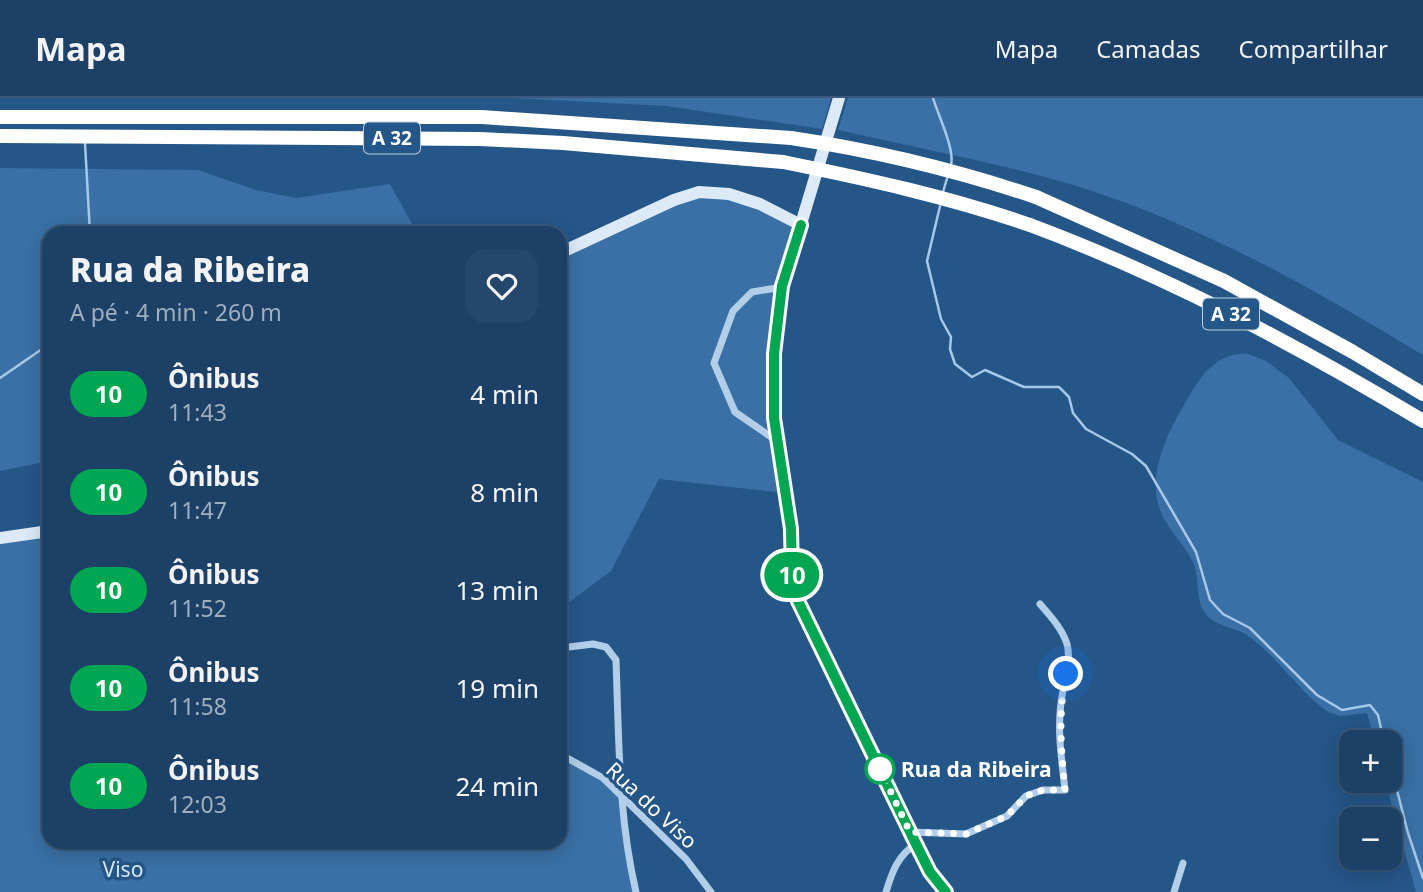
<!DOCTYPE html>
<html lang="pt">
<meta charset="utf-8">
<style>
:root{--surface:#1c4066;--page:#25476c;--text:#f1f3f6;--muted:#a0afbf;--line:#3a597a}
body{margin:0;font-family:"Noto Sans",sans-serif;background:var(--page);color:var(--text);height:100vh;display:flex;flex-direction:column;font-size:26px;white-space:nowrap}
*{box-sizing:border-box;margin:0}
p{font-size:23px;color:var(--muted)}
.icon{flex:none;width:38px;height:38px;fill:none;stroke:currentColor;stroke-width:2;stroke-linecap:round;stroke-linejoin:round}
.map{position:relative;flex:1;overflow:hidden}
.side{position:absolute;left:42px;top:128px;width:525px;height:623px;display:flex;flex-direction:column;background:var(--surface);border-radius:21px;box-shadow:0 4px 18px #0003,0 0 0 2px var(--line)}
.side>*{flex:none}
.badge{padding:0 14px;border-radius:23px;font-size:24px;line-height:46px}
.fabs{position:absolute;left:1339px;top:632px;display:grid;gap:14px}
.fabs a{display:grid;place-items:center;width:63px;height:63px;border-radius:14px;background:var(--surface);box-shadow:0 4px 18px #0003,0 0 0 2px var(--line);font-size:35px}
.you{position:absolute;width:35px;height:35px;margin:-18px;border:5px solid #fff;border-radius:50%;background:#1a73e8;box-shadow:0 0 0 10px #1a73e833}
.map>.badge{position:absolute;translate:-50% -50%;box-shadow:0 0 0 4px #fff}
.round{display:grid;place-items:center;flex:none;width:74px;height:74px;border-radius:21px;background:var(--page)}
.head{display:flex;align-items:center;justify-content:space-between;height:119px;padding:0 28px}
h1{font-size:33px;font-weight:800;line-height:52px}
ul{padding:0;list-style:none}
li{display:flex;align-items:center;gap:21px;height:98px;padding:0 28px}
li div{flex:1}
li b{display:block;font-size:26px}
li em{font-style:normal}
li .badge{min-width:77px;font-weight:700;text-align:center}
header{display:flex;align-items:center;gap:42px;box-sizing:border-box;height:98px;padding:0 35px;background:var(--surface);border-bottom:2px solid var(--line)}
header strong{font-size:33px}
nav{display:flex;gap:38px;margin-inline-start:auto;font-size:24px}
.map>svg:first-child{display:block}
.green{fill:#3a70a5}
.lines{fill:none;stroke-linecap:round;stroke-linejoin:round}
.stream{stroke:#a6c9ea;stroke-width:2.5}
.street{stroke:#b2cee9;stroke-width:7}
.secondary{stroke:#dceaf8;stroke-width:12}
.highway{stroke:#fff;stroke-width:14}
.highway-bridge{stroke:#fff;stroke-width:14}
.line-casing{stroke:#fff;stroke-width:16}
.line{stroke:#00a651;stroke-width:10}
.walk{stroke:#fff;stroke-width:7;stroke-dasharray:0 12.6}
.stop-dot{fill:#fff;stroke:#00a651;stroke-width:3.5}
.labels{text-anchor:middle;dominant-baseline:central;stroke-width:7;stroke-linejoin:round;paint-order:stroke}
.shield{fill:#255688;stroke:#beccdb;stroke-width:2}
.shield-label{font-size:19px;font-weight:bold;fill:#fff}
.stop-label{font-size:21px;font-weight:bold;fill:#fff;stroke:#255688;text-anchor:start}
.street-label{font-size:21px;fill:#fff;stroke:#255688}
.park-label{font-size:21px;fill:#d6e7f7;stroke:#255688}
</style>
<header>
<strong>Mapa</strong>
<nav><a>Mapa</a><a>Camadas</a><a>Compartilhar</a></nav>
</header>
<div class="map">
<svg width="1423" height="794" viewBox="0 0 1423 794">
<rect width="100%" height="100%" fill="#255688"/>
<!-- green -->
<g class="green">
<polygon points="513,0 831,0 822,31 667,8"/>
<path d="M848,0H1423V257C1316,192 1206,130 1086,91C1006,66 921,51 838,32Z"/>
<polygon points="0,70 198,72 256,92 296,100 390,86 417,135 49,135 49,363 0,373"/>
<polygon points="729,96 801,127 774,256 785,395 659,381 611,473 560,511 560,157 674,102"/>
<path d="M1248,256L1266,263L1289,280L1338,342L1423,384V794H1416L1385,683L1390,682V644H1375L1367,615L1340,618L1328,614C1298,593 1277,558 1247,537C1234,529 1214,528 1205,515C1195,501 1200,480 1193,464C1186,449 1174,438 1166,424C1141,385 1167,335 1188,300C1202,276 1218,254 1248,256Z"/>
<polygon points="49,434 49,744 560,744 560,656 619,695 636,794 0,794 0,442"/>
</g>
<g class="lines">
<!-- stream -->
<g class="stream">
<path d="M933,0C938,17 955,51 951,67"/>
<polyline points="85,45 90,135"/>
<polyline points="943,94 948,77"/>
<polyline points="941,104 927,163 941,221 951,239 950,251 955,266 972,279 985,272 1024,289 1059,289 1069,299 1073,315 1086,331 1132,356 1146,368 1196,454 1210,502 1223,516 1250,530 1317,597 1342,612 1370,607 1378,617 1384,644"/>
<polyline points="0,280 45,249 49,238"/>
<polyline points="1390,665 1408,735 1423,780"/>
</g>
<!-- street -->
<g class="street">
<polyline points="777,343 735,314 714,265 733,213 752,194 782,189"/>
<path d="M569,549L593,546L606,549L616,562C619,641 618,717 636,794"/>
<polyline points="560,656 603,680 686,761 711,794"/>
<path d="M910,734L966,736L1007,718L1026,698L1043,692H1065C1062,664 1057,633 1061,605C1063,586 1072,565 1067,546C1062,530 1050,518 1040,506"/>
<path d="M886,794C892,774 898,757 916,746"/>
<polyline points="1174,794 1183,765"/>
</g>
<!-- secondary -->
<g class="secondary">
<polyline points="839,0 782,189 774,256 774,320 791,431 792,477 798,503 916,746 930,774 946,794"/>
<polyline points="560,155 674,102 699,94 729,96 760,106 801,127"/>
<polyline points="0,440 49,433"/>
</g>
<!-- highway -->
<g class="highway">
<polyline points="0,19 482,19 791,40"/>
<polyline points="0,38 480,41 563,45 783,64"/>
<polyline points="1036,99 1224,183 1353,254 1423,296"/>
<path d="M1030,127C1167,178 1298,248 1423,323"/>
</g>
<!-- highway-bridge -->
<g class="highway-bridge">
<path d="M791,40C878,53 953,71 1036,99"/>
<path d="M783,64C867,81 949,99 1030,127"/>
</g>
</g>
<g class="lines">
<defs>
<polyline id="line" points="801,127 782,188 774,256 774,320 791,431 792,477 798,503 916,746 930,774 946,794"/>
</defs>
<!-- line casing -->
<use href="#line" class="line-casing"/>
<!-- line -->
<use href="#line" class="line"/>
<!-- walk -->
<path class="walk" d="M880,671L910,734L966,736L1007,718L1026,698L1043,692H1065C1061,650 1058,617 1066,576"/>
</g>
<!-- markers -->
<circle class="stop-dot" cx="880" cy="671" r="14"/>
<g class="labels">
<!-- shield labels -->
<g class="shield">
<rect x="364" y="24.5" width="56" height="31" rx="5"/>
<rect x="1203" y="200.5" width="56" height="31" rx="5"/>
</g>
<g class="shield-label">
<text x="392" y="40">A 32</text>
<text x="1231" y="216">A 32</text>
</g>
<!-- stop labels -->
<g class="stop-label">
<text x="901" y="671">Rua da Ribeira</text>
</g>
<!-- street labels -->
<g class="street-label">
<text transform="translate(652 707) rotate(43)">Rua do Viso</text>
</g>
<!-- park labels -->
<g class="park-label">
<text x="123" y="771">Viso</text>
</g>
</g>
</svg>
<div class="fabs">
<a>+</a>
<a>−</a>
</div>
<div class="you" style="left:1066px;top:576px"></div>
<b class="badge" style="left:792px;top:477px;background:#00a651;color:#fff">10</b>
<section class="side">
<div class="head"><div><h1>Rua da Ribeira</h1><p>A pé · 4 min · 260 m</p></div><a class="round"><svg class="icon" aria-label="heart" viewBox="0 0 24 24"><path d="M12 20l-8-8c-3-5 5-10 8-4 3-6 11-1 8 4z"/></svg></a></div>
<ul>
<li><span class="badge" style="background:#00a651;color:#fff">10</span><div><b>Ônibus</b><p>11:43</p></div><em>4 min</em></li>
<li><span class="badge" style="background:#00a651;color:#fff">10</span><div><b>Ônibus</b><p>11:47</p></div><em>8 min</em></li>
<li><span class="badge" style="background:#00a651;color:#fff">10</span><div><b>Ônibus</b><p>11:52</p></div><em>13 min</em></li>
<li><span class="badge" style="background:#00a651;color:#fff">10</span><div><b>Ônibus</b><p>11:58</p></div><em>19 min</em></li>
<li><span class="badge" style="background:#00a651;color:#fff">10</span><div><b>Ônibus</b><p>12:03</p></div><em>24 min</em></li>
</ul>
</section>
</div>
